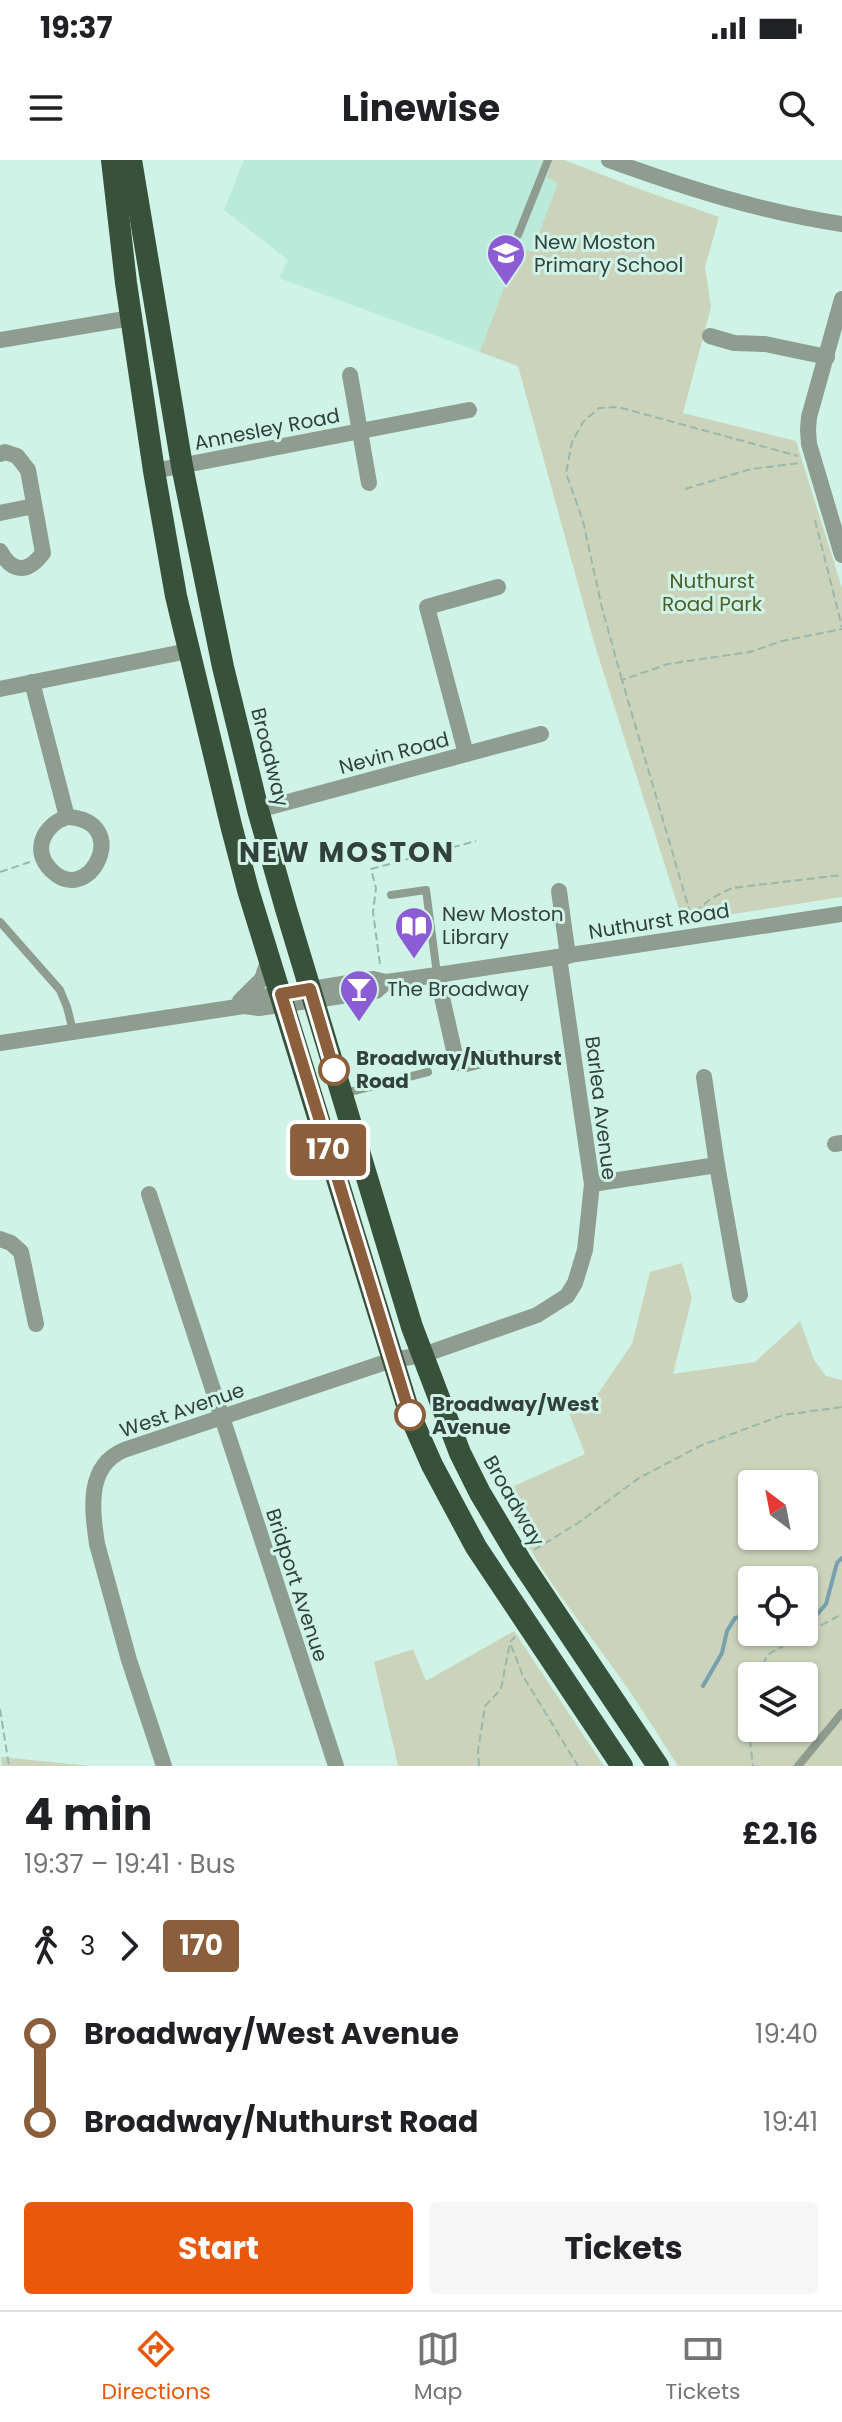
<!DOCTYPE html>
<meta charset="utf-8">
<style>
:root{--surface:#fff;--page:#f6f6f6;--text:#202124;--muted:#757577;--line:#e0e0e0;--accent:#ea580c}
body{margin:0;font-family:Poppins,sans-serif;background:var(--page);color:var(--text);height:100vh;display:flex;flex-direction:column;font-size:30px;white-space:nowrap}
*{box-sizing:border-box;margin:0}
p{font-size:26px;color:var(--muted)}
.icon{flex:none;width:44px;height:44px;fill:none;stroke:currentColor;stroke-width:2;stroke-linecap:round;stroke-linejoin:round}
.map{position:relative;height:1606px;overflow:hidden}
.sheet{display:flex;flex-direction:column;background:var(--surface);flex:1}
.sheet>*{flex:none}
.badge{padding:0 16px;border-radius:6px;font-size:28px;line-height:52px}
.needle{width:52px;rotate:328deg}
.tools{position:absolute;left:738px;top:1310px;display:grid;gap:16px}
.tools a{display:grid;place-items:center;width:80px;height:80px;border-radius:8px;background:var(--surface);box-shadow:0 2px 6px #0004;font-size:40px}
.map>.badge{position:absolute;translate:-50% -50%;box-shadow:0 0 0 4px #fff}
.legs{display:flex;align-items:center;gap:12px;height:88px;padding:0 24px;font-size:26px}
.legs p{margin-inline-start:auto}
.summary{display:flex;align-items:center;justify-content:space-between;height:136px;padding:0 24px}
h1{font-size:44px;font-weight:700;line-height:60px}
.button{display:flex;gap:16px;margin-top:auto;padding:16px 24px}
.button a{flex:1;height:92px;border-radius:8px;background:var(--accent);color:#fff;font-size:32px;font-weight:700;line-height:92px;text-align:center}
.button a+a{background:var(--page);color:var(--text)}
ul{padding:0 24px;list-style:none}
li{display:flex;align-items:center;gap:28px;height:88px;font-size:30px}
li i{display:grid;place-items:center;width:12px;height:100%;margin:0 10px;background:currentColor}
li i::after{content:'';width:20px;height:20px;margin:-10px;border:6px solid;border-radius:50%;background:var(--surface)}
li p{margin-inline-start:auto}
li:first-child i{background:linear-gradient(#0000 50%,currentColor 0)}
li:last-child i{background:linear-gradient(currentColor 50%,#0000 0)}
.status{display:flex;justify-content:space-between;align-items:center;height:56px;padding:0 40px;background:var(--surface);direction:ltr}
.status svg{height:22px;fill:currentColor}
header{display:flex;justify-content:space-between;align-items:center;height:104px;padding:0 24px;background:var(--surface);font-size:36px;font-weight:700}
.tabs{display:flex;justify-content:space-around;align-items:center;height:112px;border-top:2px solid var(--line);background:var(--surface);font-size:22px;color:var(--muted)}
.tabs a{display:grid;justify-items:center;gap:4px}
.tabs .selected{color:var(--accent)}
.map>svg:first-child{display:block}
.built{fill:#bbe9da}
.green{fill:#cbd4bb;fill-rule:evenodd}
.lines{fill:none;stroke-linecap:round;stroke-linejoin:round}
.stream{stroke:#77a1b1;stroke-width:4}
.path{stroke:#99b7ac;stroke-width:2;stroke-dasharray:8 4;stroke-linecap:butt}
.service{stroke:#8f9c90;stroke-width:8}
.minor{stroke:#8f9c90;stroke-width:16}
.tertiary{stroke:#8f9c90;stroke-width:16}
.trunk{stroke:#38513a;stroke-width:22}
.line-1-casing{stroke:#fff;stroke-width:18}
.line-1{stroke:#8b5e3c;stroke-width:12}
.stop-1-dot{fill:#fff;stroke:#8b5e3c;stroke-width:4}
.labels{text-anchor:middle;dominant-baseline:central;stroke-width:6;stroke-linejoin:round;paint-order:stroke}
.poi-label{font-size:20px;fill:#32413c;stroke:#cff4e7;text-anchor:start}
.street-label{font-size:20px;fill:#32413c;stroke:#cff4e7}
.park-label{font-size:20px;fill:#4e5e26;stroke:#cff4e7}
.stop-label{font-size:20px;font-weight:bold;fill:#32413c;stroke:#cff4e7;text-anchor:start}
.district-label{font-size:28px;font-weight:bold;letter-spacing:2px;fill:#32413c;stroke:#cff4e7}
</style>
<div class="status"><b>19:37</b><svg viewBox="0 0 49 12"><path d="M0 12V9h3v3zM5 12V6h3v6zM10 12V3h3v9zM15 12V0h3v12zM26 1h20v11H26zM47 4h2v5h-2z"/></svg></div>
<header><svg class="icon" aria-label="menu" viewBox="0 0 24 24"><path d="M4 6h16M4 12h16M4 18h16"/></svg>Linewise<svg class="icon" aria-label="search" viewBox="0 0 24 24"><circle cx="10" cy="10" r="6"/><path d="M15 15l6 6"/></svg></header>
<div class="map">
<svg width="842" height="1606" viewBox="0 0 842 1606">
<rect width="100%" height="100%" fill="#cff4e7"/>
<!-- built -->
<polygon class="built" points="244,0 564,0 639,29 719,57 705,107 711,147 518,206 279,118 288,100 224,50"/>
<!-- green -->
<g class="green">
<polygon points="553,0 564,0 639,29 719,57 705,107 711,147 683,253 796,281 842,428 842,737 683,762 595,486 518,206 480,192 517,93 521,94 523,89 532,92 558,23 547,18"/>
<path d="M682,1103L692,1138L673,1214L755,1202L800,1161L814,1200L826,1216L842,1220V1606H678C655,1570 632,1533 606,1498C568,1445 525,1394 503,1331L585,1294L569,1253L599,1232L632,1184L650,1112ZM752,1324H804V1376H752ZM752,1420H804V1472H752ZM752,1516H804V1568H752Z"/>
<polygon points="514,1471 604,1606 398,1606 374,1502 413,1489 426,1521"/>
<polygon points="1,1597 91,1606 2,1606"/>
</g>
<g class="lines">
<!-- stream -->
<g class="stream">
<polyline points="804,1465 808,1465 826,1444 837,1403 842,1398"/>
<polyline points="703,1526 722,1493 727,1471 735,1458 749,1455 752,1457"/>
</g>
<!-- path -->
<g class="path">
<polyline points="685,329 751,309 799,303"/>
<polyline points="815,360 842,467"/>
<polyline points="622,520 602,448 583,361 566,313 572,282 583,262 599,248 618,247 798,296"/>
<polyline points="0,712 30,702"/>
<polyline points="693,753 689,749 622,520 668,504 750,492 782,481 842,469"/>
<polyline points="685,761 684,756 687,755 688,760 690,759 693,753 712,738 732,728 842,715"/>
<polyline points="380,804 373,752 376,728 371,709 476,681"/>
<polyline points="534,1390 578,1363 639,1318 702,1285 783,1255 842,1247"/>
<polyline points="511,1485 523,1516 578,1606"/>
<polyline points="759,1516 767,1495 842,1454"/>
<polyline points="752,1533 746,1547 753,1606"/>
<polyline points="0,1549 9,1606"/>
<polyline points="479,1606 478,1591 485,1546 501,1529 510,1482 515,1477"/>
</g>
<!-- service -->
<g class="service">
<polyline points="518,75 548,0"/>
<polyline points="391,735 426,730 437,814"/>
<polyline points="0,762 60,830 67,847 73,871"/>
<polyline points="342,934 428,912"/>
<polyline points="798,1606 842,1553"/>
</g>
<!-- minor -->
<g class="minor">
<polyline points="842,139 809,257 808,270 809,284 842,395"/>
<polyline points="710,176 734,183 765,184 827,197"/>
<polyline points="0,180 131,158"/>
<polyline points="350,215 369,323"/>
<path d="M0,294L5,292L17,296L28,310L43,393C28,413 13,414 0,391"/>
<polyline points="154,311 469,250"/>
<polyline points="0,353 34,346"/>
<path d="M32,522L67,657C134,660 89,749 51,710C31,690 44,665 67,657"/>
<polyline points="0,529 188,491"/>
<polyline points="466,594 427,447 498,427"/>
<polyline points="258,650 541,574"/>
<polyline points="559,731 568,796"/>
<polyline points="437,815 455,895 459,903 466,904 489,898"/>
<polyline points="704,917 717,1005 740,1135"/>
<polyline points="835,984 842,983"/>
<polyline points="592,1024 717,1005"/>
<polyline points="149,1034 336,1606"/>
<polyline points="0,1079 11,1083 21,1092 36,1164"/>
<path d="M164,1606L129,1500L97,1384C92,1349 86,1306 124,1290L392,1200L423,1195L537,1155L567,1136L575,1123L585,1090L592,1024L559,797"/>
</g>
<!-- tertiary -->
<g class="tertiary">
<path d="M609,0C686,28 762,52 842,64"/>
<polyline points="240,841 262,819 269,799"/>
<polyline points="244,846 256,838 373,819 386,822 437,815 842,754"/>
<polyline points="0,883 244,846 259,848 376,831 386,822"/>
</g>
<!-- trunk -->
<g class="trunk">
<polyline points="112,0 126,123 154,311 176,436 231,665 248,730 410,1255 432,1305 476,1387 622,1606"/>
<polyline points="131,0 182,306 223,507 258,650 286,749 412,1167 460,1293 480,1333 520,1400 658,1606"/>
</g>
</g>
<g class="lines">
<defs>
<polyline id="line-1" points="334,910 310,829 281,834 410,1255"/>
</defs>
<!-- line-1 casing -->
<use href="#line-1" class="line-1-casing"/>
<!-- line-1 -->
<use href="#line-1" class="line-1"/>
</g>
<!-- icons -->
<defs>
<symbol id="school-pin" viewBox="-11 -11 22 30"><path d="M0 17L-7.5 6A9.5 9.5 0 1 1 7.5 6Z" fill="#8c5cd5" stroke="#cff4e7"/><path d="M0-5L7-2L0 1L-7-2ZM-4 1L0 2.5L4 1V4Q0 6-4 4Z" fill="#fff"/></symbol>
<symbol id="library-pin" viewBox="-11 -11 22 30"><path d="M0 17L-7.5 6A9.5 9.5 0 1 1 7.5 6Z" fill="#8c5cd5" stroke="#cff4e7"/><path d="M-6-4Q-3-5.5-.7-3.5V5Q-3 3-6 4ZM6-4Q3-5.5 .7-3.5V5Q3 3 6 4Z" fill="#fff"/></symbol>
<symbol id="bar-pin" viewBox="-11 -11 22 30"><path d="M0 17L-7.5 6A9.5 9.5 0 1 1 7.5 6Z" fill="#8c5cd5" stroke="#cff4e7"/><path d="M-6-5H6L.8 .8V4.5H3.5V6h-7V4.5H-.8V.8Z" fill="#fff"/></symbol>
</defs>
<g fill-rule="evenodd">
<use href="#school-pin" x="484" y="71" width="44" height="60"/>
<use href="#library-pin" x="392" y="744" width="44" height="60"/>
<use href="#bar-pin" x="337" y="807" width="44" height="60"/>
</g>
<!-- markers -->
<g class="stop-1-dot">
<circle cx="334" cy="910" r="14"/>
<circle cx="410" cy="1255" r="14"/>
</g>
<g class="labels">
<!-- poi labels -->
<g class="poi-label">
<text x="534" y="82">New Moston<tspan x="534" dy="23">Primary School</tspan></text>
<text x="442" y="754">New Moston<tspan x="442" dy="23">Library</tspan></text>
<text x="387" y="829">The Broadway</text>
</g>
<!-- street labels -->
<g class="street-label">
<text transform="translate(267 269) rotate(-11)">Annesley Road</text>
<text transform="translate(394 593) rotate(-15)">Nevin Road</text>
<text transform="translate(270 597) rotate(76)">Broadway</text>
<text transform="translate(659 761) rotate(-9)">Nuthurst Road</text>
<text transform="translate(601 948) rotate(83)">Barlea Avenue</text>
<text transform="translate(182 1250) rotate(-19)">West Avenue</text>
<text transform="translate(514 1341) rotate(60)">Broadway</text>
<text transform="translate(297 1425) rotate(72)">Bridport Avenue</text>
</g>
<!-- park labels -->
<g class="park-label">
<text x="712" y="421">Nuthurst<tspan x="712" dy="23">Road Park</tspan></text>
</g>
<!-- stop labels -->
<g class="stop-label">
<text x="356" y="898">Broadway/Nuthurst<tspan x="356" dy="23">Road</tspan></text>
<text x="432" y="1244">Broadway/West<tspan x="432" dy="23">Avenue</tspan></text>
</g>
<!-- district labels -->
<g class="district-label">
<text x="347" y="692">NEW MOSTON</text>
</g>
</g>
</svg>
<div class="tools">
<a><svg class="needle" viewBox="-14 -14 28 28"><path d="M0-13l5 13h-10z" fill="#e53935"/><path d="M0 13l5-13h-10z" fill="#757577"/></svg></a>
<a><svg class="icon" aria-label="locate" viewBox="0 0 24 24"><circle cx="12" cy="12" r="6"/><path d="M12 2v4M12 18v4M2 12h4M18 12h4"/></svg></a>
<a><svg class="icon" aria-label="layers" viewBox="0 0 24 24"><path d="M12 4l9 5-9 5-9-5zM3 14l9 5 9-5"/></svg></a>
</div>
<b class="badge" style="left:328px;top:990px;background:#8b5e3c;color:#fff">170</b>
</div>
<section class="sheet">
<div class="summary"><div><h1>4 min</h1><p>19:37 – 19:41 · Bus</p></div><b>£2.16</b></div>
<div class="legs"><svg class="icon" aria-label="walk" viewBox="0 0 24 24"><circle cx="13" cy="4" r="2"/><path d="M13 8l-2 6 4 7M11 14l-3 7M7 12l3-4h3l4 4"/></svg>3<svg class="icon" aria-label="forward" viewBox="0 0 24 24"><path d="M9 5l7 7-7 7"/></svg><b class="badge" style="background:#8b5e3c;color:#fff">170</b></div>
<ul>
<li><i style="color:#8b5e3c"></i><b>Broadway/West Avenue</b><p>19:40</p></li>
<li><i style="color:#8b5e3c"></i><b>Broadway/Nuthurst Road</b><p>19:41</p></li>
</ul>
<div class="button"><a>Start</a><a>Tickets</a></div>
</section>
<nav class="tabs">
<a class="selected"><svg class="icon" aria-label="directions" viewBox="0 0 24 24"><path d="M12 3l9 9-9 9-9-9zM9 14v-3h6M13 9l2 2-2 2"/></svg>Directions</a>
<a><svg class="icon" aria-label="map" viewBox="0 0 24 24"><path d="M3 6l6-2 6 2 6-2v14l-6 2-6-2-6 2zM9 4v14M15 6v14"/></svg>Map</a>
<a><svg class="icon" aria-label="tickets" viewBox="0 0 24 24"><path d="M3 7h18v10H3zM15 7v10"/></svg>Tickets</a>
</nav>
